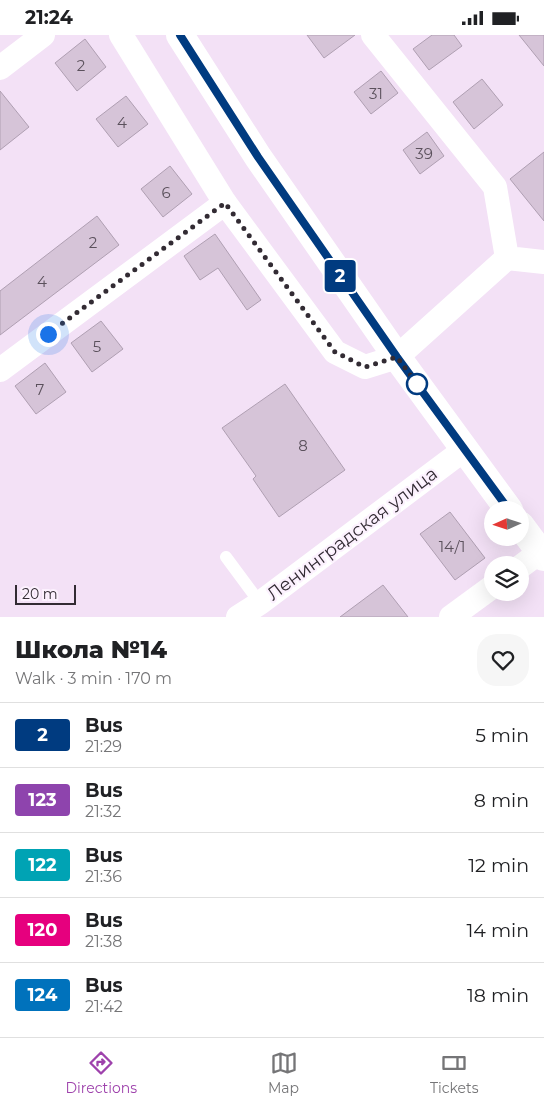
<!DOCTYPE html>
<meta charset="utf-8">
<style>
:root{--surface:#fff;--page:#f6f6f6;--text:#202124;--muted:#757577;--line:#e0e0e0;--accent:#9e42ac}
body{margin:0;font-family:Montserrat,sans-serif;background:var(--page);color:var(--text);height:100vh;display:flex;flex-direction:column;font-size:19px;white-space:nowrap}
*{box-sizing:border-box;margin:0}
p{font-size:16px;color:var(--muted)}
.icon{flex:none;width:28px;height:28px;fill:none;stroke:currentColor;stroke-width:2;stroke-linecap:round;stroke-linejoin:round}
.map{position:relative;height:582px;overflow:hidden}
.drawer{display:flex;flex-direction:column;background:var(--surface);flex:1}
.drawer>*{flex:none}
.badge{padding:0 10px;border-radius:4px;font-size:18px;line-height:32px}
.needle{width:32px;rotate:267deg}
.tools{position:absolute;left:484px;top:466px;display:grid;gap:10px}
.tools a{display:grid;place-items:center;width:45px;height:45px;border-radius:50%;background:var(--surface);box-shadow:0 5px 20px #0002;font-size:25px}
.scale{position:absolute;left:15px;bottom:12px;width:61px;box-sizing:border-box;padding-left:5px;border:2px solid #322b33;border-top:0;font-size:14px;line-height:18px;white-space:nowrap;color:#322b33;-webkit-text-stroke:4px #fcf1fe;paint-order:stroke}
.you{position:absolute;width:25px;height:25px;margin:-12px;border:4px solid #fff;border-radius:50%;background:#1a73e8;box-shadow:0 0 0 8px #1a73e833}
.map>.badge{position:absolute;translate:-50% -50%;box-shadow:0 0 0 2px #fff}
.round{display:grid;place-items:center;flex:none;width:52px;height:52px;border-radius:20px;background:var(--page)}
.overview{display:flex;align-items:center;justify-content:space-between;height:85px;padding:0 15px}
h1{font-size:24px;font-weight:800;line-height:38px}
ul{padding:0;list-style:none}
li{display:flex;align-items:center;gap:15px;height:65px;padding:0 15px;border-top:1px solid var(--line)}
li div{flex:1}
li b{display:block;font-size:19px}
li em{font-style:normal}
li .badge{min-width:55px;font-weight:700;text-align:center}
.status{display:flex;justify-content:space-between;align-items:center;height:35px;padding:0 25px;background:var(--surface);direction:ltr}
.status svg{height:14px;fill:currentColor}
.menu{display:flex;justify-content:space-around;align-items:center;height:70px;border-top:1px solid var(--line);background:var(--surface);font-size:14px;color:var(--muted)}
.menu a{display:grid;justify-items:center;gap:2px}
.menu .current{color:var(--accent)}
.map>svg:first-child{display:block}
.building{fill:#d6c4d8;stroke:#af9fb2}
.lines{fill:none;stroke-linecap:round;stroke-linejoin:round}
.service{stroke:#fff;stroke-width:12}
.minor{stroke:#fff;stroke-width:24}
.tertiary{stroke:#fff;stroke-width:28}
.line-casing{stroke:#fff;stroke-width:11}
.line{stroke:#003b80;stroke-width:8}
.walk{stroke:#322b33;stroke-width:5;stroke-dasharray:0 9}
.stop-dot{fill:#fff;stroke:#003b80;stroke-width:2.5}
.labels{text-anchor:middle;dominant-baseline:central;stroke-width:4.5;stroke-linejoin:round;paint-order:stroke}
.number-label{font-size:15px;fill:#5b515c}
.street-label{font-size:18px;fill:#322b33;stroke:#fcf1fe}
</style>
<div class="status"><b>21:24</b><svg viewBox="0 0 49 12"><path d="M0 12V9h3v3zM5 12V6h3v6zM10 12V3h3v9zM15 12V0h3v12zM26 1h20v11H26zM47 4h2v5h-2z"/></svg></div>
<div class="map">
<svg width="544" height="582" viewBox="0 0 544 582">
<rect width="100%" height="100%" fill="#f3e1f6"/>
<!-- building -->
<g class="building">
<polygon points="307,0 355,0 324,23"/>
<polygon points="432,0 454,0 462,11 429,35 413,14"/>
<polygon points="519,0 544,0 544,31"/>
<polygon points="85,4 106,32 77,56 55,28"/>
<polygon points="381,36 398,58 371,79 354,57"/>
<polygon points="482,44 503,70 474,94 453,67"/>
<polygon points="0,56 29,92 0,115"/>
<polygon points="126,61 148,89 118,112 96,84"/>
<polygon points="427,97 444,121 420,139 403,115"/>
<polygon points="544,117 544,186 510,144"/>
<polygon points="170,131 192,159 163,182 141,154"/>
<polygon points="97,181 119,210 0,300 0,256"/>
<polygon points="215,199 261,265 247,275 218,233 200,245 184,221"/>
<polygon points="101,286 123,314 92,337 71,308"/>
<polygon points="45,328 66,357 36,379 15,351"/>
<polygon points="285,349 345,435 279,482 253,444 256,441 222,393"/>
<polygon points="450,477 485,523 455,545 420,499"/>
<polygon points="383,550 408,582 340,582"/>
</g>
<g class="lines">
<!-- service -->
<polyline class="service" points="226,522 260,568"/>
<!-- minor -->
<g class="minor">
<polyline points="121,0 225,168"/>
<polyline points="373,0 495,152 507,223 544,227"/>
<polyline points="0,33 43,0"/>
<polyline points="0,335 225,168 335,317 365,332 397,322 507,223"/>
<polyline points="520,532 540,517"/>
<polyline points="238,582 260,568 465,414"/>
<polyline points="451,582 492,552"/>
</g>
<!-- tertiary -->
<g class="tertiary">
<polyline points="180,0 258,122 397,322 509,475"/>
<polyline points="520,490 544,522"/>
</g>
</g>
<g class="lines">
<defs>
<polyline id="line" points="180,0 258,122 397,322 509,475"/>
</defs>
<!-- line casing -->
<use href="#line" class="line-casing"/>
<!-- line -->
<use href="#line" class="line"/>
<!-- walk -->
<polyline class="walk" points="48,299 225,168 335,317 365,332 397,322 420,353 417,349"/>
</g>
<!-- markers -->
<circle class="stop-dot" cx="417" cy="349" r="10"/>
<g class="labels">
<!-- number labels -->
<g class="number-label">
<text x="81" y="30">2</text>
<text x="376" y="58">31</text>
<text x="122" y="87">4</text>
<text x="424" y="118">39</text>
<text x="166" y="157">6</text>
<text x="93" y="207">2</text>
<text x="42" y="246">4</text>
<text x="97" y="311">5</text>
<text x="40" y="354">7</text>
<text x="303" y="410">8</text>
<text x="452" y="511">14/1</text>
</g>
<!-- street labels -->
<g class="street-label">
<text transform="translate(352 499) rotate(-37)">Ленинградская улица</text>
</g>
</g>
</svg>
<div class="tools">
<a><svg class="needle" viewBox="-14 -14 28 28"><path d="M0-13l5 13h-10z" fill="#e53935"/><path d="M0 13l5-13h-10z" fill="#757577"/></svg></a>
<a><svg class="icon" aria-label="layers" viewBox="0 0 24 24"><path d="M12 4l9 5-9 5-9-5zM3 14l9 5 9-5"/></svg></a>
</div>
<div class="scale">20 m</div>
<div class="you" style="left:48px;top:299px"></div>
<b class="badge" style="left:340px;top:241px;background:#003b80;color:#fff">2</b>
</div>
<section class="drawer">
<div class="overview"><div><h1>Школа №14</h1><p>Walk · 3 min · 170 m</p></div><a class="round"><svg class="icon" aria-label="heart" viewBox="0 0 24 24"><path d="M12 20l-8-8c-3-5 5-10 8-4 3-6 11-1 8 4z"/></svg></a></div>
<ul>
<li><span class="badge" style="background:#003b80;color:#fff">2</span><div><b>Bus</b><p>21:29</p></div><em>5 min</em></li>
<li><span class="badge" style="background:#8e44ad;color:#fff">123</span><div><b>Bus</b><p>21:32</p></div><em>8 min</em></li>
<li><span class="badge" style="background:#00a3b4;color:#fff">122</span><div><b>Bus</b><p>21:36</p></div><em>12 min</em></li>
<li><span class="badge" style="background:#e6007e;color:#fff">120</span><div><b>Bus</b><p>21:38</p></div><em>14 min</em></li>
<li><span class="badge" style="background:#0072bc;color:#fff">124</span><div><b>Bus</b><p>21:42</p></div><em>18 min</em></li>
</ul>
</section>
<nav class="menu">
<a class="current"><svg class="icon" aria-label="directions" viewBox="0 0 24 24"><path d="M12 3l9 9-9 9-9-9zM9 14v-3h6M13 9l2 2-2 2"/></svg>Directions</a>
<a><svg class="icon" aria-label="map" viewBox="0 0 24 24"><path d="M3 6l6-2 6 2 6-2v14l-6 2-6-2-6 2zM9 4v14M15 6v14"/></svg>Map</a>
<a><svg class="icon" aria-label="tickets" viewBox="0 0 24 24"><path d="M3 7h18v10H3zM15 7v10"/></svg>Tickets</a>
</nav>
